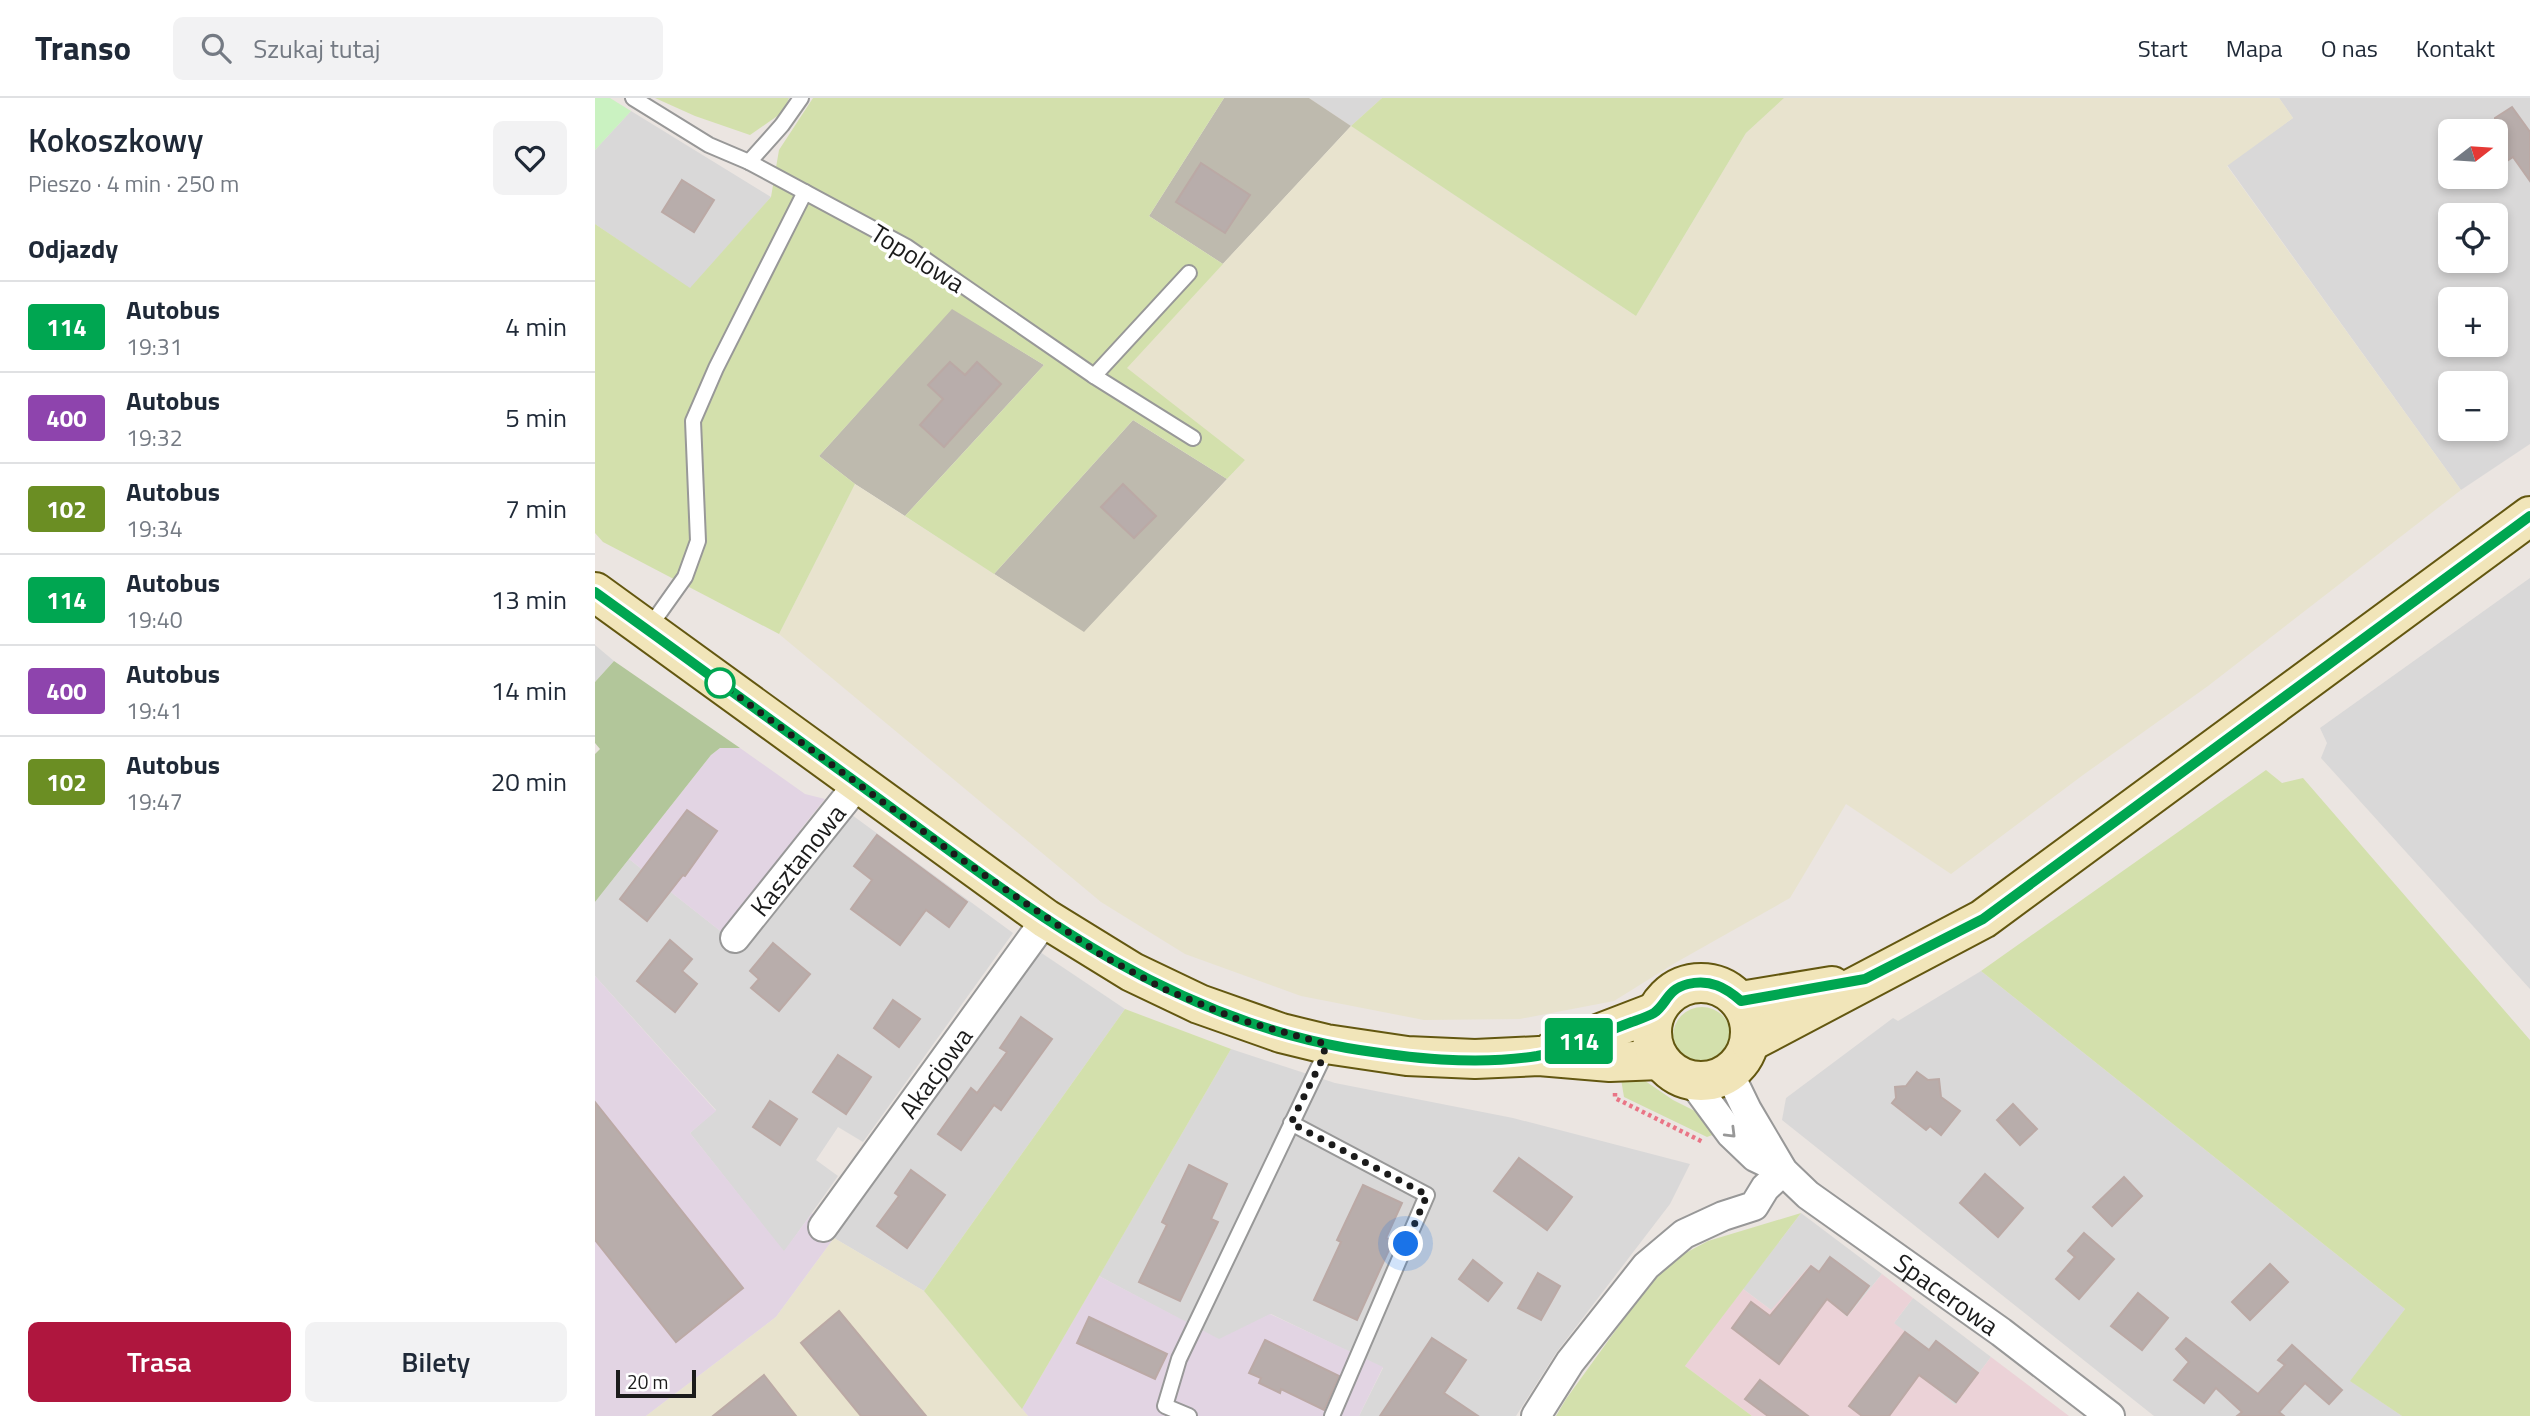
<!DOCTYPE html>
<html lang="pl">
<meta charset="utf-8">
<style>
:root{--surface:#fff;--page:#f2f2f3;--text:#1f2937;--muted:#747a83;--line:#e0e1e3;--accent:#af163e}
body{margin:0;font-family:"Titillium Web",sans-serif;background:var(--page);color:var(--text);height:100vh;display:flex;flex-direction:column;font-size:26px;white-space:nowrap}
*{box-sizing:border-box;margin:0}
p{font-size:23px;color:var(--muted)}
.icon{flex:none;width:38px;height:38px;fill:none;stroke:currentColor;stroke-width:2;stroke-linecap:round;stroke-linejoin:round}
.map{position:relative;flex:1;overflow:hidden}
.side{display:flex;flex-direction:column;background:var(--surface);width:595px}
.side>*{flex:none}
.badge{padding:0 14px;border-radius:5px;font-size:24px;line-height:46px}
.needle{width:46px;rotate:73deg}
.controls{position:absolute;left:1843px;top:21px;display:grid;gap:14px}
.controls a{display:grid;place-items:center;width:70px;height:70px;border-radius:10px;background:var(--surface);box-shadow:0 4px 10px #0003;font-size:35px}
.scale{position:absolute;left:21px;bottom:18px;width:80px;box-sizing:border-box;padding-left:7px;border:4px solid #1b1b1b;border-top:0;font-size:19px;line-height:24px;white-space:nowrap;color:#1b1b1b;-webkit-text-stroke:5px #fff;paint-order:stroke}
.you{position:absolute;width:35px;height:35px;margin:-18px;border:5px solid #fff;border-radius:50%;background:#1a73e8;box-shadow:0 0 0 10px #1a73e833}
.map>.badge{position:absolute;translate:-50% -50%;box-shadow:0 0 0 4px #fff}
h2{padding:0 28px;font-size:26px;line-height:63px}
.round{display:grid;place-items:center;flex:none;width:74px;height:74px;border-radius:10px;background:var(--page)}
.headline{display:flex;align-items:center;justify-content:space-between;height:119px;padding:0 28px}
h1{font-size:33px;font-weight:600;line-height:52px}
.action{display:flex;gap:14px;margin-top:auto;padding:14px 28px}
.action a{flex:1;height:80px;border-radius:10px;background:var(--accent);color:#fff;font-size:28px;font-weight:600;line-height:80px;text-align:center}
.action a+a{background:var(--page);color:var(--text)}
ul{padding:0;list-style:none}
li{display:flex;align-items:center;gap:21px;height:91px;padding:0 28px;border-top:2px solid var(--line)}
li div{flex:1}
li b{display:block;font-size:26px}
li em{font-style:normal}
li .badge{min-width:77px;font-weight:700;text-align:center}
header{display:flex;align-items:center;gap:42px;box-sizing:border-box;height:98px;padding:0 35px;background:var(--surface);border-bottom:2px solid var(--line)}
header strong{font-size:33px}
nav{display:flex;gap:38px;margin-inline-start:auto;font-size:24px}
.search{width:490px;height:63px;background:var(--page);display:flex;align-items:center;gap:18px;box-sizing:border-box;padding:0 24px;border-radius:10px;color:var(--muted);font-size:26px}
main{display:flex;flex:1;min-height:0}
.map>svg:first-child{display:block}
.residential{fill:#d9d8d8;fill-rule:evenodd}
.commercial{fill:#ebd2d7}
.industrial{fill:#e2d4e3}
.construction{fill:#bebaae}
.farmland{fill:#e8e3ce}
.grass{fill:#d3e0ac}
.forest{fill:#b2c69a}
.park{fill:#caf2c1}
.building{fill:#b8adab;stroke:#bba9a5;stroke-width:2}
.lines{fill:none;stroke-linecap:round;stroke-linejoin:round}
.service-casing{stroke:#989898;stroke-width:18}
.minor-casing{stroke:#989898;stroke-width:32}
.secondary-casing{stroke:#635710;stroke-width:42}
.path{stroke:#e97586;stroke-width:4.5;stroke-dasharray:3.5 3.5;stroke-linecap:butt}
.service{stroke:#fff;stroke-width:14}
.minor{stroke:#fff;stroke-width:28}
.secondary{stroke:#f1e5b9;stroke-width:38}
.oneway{stroke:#989898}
.line-casing{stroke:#fff;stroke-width:16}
.line{stroke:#00a651;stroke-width:10}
.walk{stroke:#1b1b1b;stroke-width:7;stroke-dasharray:0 12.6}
.stop-dot{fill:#fff;stroke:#00a651;stroke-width:3.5}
.labels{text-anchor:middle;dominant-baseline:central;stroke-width:7;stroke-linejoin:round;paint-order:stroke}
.street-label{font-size:26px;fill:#1b1b1b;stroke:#fff}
</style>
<header>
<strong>Transo</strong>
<div class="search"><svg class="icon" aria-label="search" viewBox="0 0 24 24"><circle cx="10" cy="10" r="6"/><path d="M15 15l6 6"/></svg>Szukaj tutaj</div>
<nav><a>Start</a><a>Mapa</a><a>O nas</a><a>Kontakt</a></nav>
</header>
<main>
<section class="side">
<div class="headline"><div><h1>Kokoszkowy</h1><p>Pieszo · 4 min · 250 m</p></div><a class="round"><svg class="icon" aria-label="heart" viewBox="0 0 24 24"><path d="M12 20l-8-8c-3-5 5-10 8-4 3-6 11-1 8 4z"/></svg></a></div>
<h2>Odjazdy</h2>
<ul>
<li><span class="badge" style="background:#00a651;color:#fff">114</span><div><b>Autobus</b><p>19:31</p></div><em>4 min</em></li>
<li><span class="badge" style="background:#8e44ad;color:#fff">400</span><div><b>Autobus</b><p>19:32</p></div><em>5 min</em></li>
<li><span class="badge" style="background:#6b8e23;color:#fff">102</span><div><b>Autobus</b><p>19:34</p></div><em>7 min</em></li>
<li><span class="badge" style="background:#00a651;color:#fff">114</span><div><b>Autobus</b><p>19:40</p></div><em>13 min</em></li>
<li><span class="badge" style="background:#8e44ad;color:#fff">400</span><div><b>Autobus</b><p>19:41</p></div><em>14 min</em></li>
<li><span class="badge" style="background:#6b8e23;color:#fff">102</span><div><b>Autobus</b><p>19:47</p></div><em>20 min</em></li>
</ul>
<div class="action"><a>Trasa</a><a>Bilety</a></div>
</section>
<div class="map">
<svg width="1935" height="1318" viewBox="0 0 1935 1318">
<rect width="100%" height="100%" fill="#ebe5e1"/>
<!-- residential -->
<g class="residential">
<polygon points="714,0 787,0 756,28"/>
<path d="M1684,0H1935V346L1866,392L1632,67L1698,20ZM1855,33H1900V79H1855ZM1855,117H1900V163H1855ZM1855,201H1900V247H1855ZM1855,285H1900V331H1855Z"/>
<polygon points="36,13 176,99 95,191 0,126 0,52"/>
<polygon points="1935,480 1935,891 1726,660 1732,645 1725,630"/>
<polygon points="0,547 19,563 0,584"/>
<polygon points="257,717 418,835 268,1044 243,1029 221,1062 243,1078 189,1154 95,1035 121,1012 0,878 0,804 34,761 147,850"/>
<polygon points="445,854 530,911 329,1193 239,1140"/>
<polygon points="1386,873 1810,1211 1756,1283 1807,1318 1559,1318 1187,1022 1191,1000 1298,920 1303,923"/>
<polygon points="636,951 740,985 918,1020 1095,1066 1075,1106 961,1255 921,1318 764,1318 788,1270 676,1216 624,1242 504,1178"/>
<polygon points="1206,1115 1287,1176 1252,1219 1232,1201 1176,1212 1148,1191"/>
<polygon points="1318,1200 1396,1259 1360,1307 1319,1273 1299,1225"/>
</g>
<!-- commercial -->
<polygon class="commercial" points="1216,1166 1224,1174 1232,1201 1252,1219 1287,1176 1318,1200 1299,1225 1334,1252 1320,1273 1360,1307 1396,1259 1474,1318 1157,1318 1090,1268 1148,1191 1176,1212"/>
<!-- industrial -->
<g class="industrial">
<polygon points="125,650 145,650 210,696 230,701 205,732 205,741 129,836 34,761 116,657"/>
<polygon points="0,878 121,1013 95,1035 189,1153 217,1115 239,1140 181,1219 51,1318 0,1318"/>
<polygon points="504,1178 624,1241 675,1216 788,1269 764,1318 433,1318 427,1311"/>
</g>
<!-- construction -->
<g class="construction">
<polygon points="629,0 714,0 756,28 628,166 554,118"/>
<polygon points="357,210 449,267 310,418 260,386 224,358"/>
<polygon points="538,322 632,381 489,535 399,476"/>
</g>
<!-- farmland -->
<g class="farmland">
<polygon points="1189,0 1684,0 1698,20 1632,68 1866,392 1613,588 1488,677 1356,776 1251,706 1195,800 1080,865 1019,903 925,921 829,922 706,898 590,856 506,804 184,536 260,386 489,534 650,362 531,270 756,28 1041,218 1151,35"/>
<polygon points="239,1140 329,1193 433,1318 51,1318 181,1219"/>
</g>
<!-- grass -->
<g class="grass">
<polygon points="60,0 194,0 188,14 155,37 100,18"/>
<polygon points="218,0 629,0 554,118 628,166 532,270 650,362 632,381 538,322 399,476 310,418 449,267 357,211 224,358 260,386 184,536 8,444 0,435 0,126 95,190 176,99 184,52"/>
<polygon points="787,0 1189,0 1151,35 1041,218 756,28"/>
<polygon points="1671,672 1687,685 1708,680 1935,942 1935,1318 1807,1318 1755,1283 1810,1211 1386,873"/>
<circle cx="1107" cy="938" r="29"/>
<polygon points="530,911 636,951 427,1311 329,1193"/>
<polygon points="1025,975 1040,976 1078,1002 1104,1015 1120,1036 1112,1039 1029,999"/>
<polygon points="1206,1115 1090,1268 1157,1318 961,1318 971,1301 1068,1167 1113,1143"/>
</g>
<!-- forest -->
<polygon class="forest" points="19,563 145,650 125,650 116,657 0,804 0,656 5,651 0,645 0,584"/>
<!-- park -->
<polygon class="park" points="0,0 15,0 36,13 0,52"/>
<!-- building -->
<g class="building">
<polygon points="1917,9 1935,34 1935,83 1918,59 1900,71 1900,20"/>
<polygon points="606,65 655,97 630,135 581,104"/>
<polygon points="87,82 119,102 99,134 67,114"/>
<polygon points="355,264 370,277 382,264 406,286 349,349 325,327 348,301 333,287"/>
<polygon points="528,386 561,418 539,440 506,409"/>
<polygon points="92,712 122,733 90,778 88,777 52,823 25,801"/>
<polygon points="282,737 372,804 354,829 331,812 305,847 256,811 277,782 259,768"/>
<polygon points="75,842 97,861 87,873 102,886 80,914 42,883"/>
<polygon points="178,845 215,876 184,913 156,890 164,881 155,873"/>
<polygon points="298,902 325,921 304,949 279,930"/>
<polygon points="426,919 457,941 406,1012 399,1007 366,1052 343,1036 376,990 382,995 412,954 405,950"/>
<polygon points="243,957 276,979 251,1016 218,994"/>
<polygon points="1322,974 1333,982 1344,981 1346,999 1365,1013 1346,1037 1335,1028 1331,1032 1297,1005 1301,1000 1300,989 1311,988"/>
<polygon points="175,1003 202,1021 185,1047 158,1029"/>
<polygon points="0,1004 148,1190 81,1244 0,1142"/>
<polygon points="1418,1006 1442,1031 1425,1047 1402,1022"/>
<polygon points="924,1060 977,1099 952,1132 899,1093"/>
<polygon points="594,1067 632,1086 616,1121 623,1124 585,1203 544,1184 572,1127 567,1124"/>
<polygon points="316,1072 350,1097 312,1150 282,1128 304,1098 300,1095"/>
<polygon points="1390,1076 1428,1110 1403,1139 1365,1105"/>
<polygon points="1529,1079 1547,1098 1517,1128 1498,1109"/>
<polygon points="768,1087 807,1105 791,1140 798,1143 762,1222 719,1202 746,1144 742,1142"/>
<polygon points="1489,1135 1519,1161 1484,1201 1461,1181 1480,1159 1473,1153"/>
<polygon points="1235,1159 1274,1188 1252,1217 1232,1201 1184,1266 1137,1230 1156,1204 1175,1218 1216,1168 1224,1174"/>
<polygon points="878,1162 907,1185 893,1203 864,1181"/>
<polygon points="1675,1166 1693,1184 1655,1222 1637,1204"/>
<polygon points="943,1175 965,1188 946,1222 923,1210"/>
<polygon points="1543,1195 1573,1220 1547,1252 1516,1228"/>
<polygon points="244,1213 331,1318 266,1318 206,1245"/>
<polygon points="494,1219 572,1256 560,1281 482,1245"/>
<polygon points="1310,1234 1334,1252 1341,1243 1383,1275 1361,1304 1324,1277 1294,1318 1267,1318 1254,1308"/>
<polygon points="837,1240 871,1262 849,1295 883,1318 785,1318"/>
<polygon points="1591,1240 1663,1296 1690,1267 1683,1262 1697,1247 1747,1292 1734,1306 1710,1285 1684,1314 1689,1318 1642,1318 1647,1314 1621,1290 1609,1305 1579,1282 1594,1264 1581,1251"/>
<polygon points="670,1242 744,1278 729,1312 686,1291 685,1295 664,1285 666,1280 654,1275"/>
<polygon points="169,1277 201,1318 118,1318"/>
<polygon points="1165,1282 1213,1318 1173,1318 1150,1301"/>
</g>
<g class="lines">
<defs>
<g id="service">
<polyline points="38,0 114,47 154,64 312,149 499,278 598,340"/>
<polyline points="154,64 187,27 206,0"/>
<polyline points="499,278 594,175"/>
<polyline points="53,531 90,479 103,443 98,323 121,270 210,94"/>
<polyline points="696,1025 832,1097 737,1318"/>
<polyline points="594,1318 570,1308 584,1261 727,962 731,947"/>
</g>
<g id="minor">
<path id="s1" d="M140,840L263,686"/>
<path id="s2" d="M1134,975L1152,1012L1188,1073L1213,1097L1406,1234L1515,1318"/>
<polyline points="1097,983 1136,1036 1160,1059 1185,1071"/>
<path id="s3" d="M228,1129L451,821"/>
<polyline points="941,1318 975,1264 1051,1168 1089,1136 1128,1118 1159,1108 1170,1090 1188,1073"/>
</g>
<g id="secondary">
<polyline points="0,494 451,821 537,874 604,906 686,935 731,946 812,958 880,961 944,958 1015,964 1065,962"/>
<circle cx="1106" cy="934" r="49"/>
<polyline points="1146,903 1237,888"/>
<polyline points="1155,944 1388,821 1935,418"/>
<polyline points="956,954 1060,914"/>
</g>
</defs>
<!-- service casing -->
<use href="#service" class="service-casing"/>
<!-- minor casing -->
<use href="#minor" class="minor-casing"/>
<!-- secondary casing -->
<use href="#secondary" class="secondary-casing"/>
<!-- path -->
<polyline class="path" points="1020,995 1020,1000 1108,1044"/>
<!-- service -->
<use href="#service" class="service"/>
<!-- minor -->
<use href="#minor" class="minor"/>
<!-- secondary -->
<use href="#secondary" class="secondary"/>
</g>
<!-- one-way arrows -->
<defs><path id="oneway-chevron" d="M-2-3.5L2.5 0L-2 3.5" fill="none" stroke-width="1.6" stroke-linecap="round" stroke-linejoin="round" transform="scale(1.75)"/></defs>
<use class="oneway" href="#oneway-chevron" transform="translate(1136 1035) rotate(45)"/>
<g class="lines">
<defs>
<path id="line" d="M0,494C96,563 191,633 287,703C434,811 567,917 752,950C812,960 880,968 942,958C969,953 1007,935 1034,925C1042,922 1052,919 1059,915C1072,906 1072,891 1093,886C1115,881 1130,889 1146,903L1270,881L1388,821L1935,418"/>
</defs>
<!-- line casing -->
<use href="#line" class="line-casing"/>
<!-- line -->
<use href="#line" class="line"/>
<!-- walk -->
<polyline class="walk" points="125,585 366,761 508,858 567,890 642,921 731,946 727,962 696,1025 832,1097 811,1146"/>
</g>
<!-- markers -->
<circle class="stop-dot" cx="125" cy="585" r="14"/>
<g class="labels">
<!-- street labels -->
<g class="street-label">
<text transform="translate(323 160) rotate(32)">Topolowa</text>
<text stroke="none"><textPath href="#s1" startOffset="100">Kasztanowa</textPath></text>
<text stroke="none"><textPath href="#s3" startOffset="191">Akacjowa</textPath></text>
<text stroke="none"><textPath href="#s2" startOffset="317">Spacerowa</textPath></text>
</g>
</g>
</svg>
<div class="controls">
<a><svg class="needle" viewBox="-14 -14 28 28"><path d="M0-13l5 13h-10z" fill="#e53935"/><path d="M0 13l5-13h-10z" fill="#747a83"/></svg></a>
<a><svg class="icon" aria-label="locate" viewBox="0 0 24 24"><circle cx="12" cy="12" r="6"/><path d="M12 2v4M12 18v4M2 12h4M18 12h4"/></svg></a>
<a>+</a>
<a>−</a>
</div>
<div class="scale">20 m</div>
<div class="you" style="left:811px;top:1146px"></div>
<b class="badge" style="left:984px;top:943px;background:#00a651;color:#fff">114</b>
</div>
</main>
